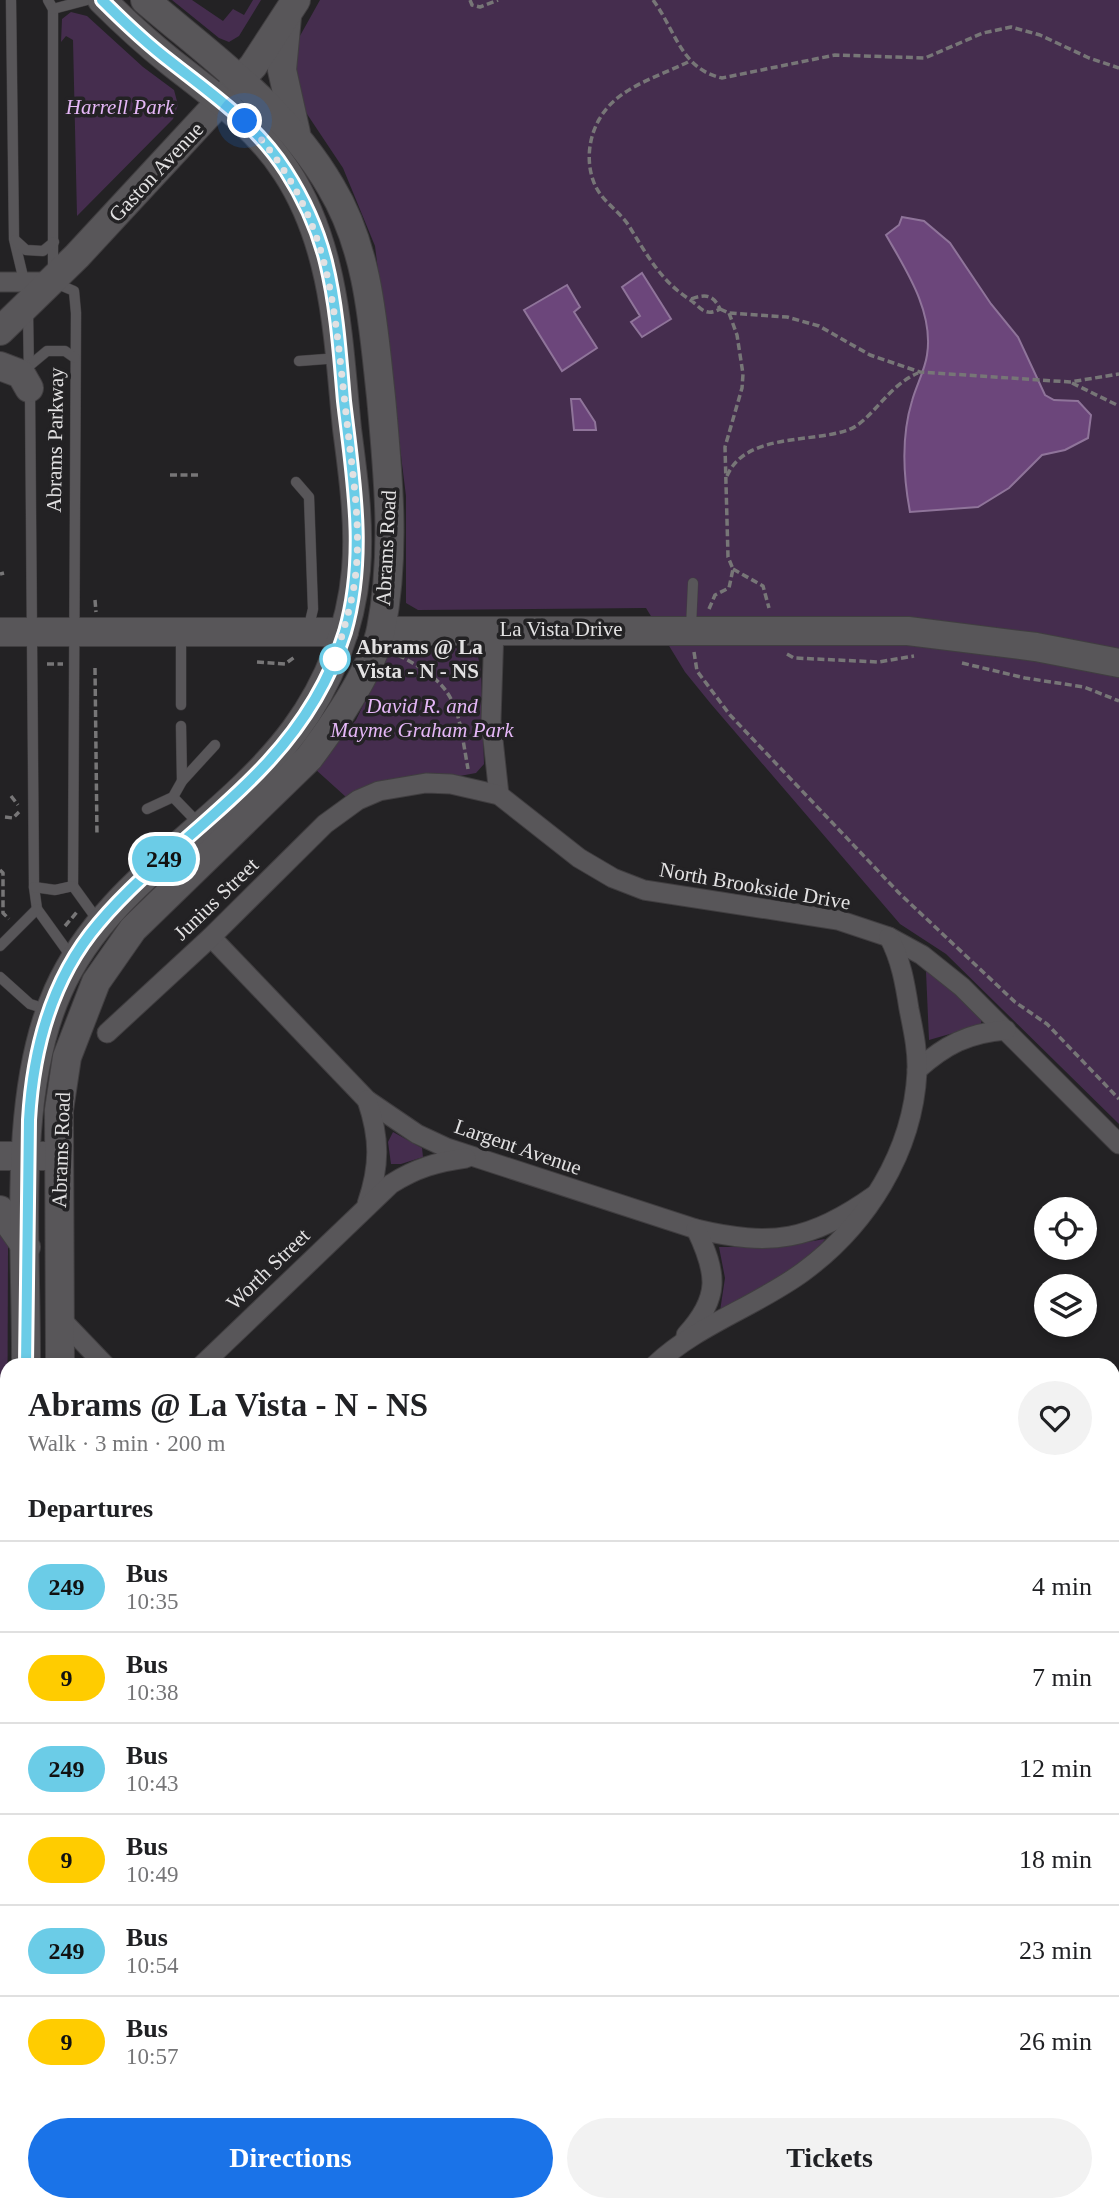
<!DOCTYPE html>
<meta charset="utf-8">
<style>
:root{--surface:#fff;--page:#f2f2f2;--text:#202124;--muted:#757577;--line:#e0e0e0;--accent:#1a73e8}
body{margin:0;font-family:Georgia,serif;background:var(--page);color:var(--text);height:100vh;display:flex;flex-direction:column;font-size:26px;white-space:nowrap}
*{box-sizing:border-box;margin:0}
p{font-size:23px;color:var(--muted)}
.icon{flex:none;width:38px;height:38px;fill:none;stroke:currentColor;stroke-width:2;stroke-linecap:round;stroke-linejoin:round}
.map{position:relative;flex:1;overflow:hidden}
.details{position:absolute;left:0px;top:1358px;width:1120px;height:854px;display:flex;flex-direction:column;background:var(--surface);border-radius:21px 21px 0 0;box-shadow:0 4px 10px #0003}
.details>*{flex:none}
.badge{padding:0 14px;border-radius:23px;font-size:24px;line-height:46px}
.fabs{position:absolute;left:1034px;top:1197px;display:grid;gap:14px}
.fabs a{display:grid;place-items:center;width:63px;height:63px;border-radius:50%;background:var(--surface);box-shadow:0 4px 10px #0003;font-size:35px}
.you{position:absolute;width:35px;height:35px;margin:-18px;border:5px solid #fff;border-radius:50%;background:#1a73e8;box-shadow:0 0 0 10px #1a73e833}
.map>.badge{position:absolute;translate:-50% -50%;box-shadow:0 0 0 4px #fff}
h2{padding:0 28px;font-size:26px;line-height:63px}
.round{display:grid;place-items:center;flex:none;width:74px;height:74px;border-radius:37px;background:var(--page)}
.overview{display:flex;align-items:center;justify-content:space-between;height:119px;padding:0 28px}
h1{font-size:33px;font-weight:700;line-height:52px}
.cta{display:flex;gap:14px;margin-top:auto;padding:14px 28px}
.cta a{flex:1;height:80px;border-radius:42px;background:var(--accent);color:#fff;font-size:28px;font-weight:700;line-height:80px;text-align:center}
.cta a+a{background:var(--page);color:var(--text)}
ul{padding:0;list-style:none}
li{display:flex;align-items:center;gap:21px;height:91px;padding:0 28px;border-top:2px solid var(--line)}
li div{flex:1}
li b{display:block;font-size:26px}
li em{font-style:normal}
li .badge{min-width:77px;font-weight:700;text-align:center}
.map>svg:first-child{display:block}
.green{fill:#452d4e}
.water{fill:#6c467b;stroke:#8f749a;stroke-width:2}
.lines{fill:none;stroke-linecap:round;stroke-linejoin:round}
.lane-casing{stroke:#403e40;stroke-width:11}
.street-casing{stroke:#403e40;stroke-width:21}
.secondary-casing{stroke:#403e40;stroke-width:30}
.path{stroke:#777677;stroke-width:3.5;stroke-dasharray:7 3.5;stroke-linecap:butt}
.lane{stroke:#585659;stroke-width:10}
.street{stroke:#585659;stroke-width:19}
.secondary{stroke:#585659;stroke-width:28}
.line-casing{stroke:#fff;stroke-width:16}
.line{stroke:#6bcce7;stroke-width:10}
.walk{stroke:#e2e1e2;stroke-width:7;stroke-dasharray:0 12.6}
.stop-dot{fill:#fff;stroke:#6bcce7;stroke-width:3.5}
.labels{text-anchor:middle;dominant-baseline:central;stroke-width:7;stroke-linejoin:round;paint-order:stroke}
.park-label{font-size:21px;font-style:italic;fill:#e5b7f7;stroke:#232224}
.street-label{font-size:21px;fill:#e2e1e2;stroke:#232224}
.stop-label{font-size:21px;font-weight:bold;fill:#e2e1e2;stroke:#232224;text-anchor:start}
</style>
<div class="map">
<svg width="1119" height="2212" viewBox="0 0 1119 2212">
<rect width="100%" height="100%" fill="#232224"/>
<!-- green -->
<g class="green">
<polygon points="172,0 192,0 223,21 233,9 244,15 253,0 261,0 239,36 229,42 219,38"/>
<polygon points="320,0 1119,0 1119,1124 946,954 900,924 711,704 685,672 646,608 418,610 406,603 406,496 375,246 343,168 297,99 292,85 296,43"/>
<polygon points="71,12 87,16 143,67 174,90 178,105 173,119 77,216 73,40 66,36 61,42 62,19"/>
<polygon points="476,648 481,670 484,764 476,773 346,797 315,769 356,720 390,649"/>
<polygon points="930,967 982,1016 981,1025 929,1040 926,971"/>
<polygon points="393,1132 422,1148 423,1157 401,1164 391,1164 388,1142"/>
<polygon points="0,1218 8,1247 7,1523 0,1534"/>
<path d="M825,1239C808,1269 750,1294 720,1311L725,1278L719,1247H777Z"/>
</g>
<!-- water -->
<g class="water">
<path d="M902,217L924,221L950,243L991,304L1018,337L1045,395L1054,400L1078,401L1091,415L1088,438L1065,450L1042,455L1009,488L978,507L910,512C903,475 901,437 912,401C916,386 925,370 927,355C934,312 906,270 886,235L899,225Z"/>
<polygon points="642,273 671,319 642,337 631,322 640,316 622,287"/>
<polygon points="567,285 580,307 574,312 597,348 562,371 524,310"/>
<polygon points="571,399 580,399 595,422 596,430 574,430"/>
</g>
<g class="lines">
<defs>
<g id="lane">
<polyline points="11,0 14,239 25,285"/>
<polyline points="48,0 53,9 53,282 74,291 76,313 73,886"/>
<polyline points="53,9 87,0"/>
<polyline points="15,240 26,250 43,251 54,242"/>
<polyline points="28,311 29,376"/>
<polyline points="299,361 339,358"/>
<polyline points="29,366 47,351 65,351 75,358"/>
<polyline points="30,391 34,887 37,909 73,959"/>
<polyline points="296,482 309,497 313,609 308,630"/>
<polyline points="691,627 693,583"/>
<polyline points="181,635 181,705"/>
<polyline points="181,726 182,781"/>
<polyline points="173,797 200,825"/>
<polyline points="147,809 173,797 182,781 215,745"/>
<polyline points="73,886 99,922"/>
<polyline points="34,887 55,890 73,886"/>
<polyline points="0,946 37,909"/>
<polyline points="0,977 30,1004 49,1010"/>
<polyline points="1113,1642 1119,1636"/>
<polyline points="1113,2133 1119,2127"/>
<polyline points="1113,2159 1119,2153"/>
<polyline points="951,2205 958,2212"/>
<polyline points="1106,2205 1113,2212"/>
<polyline points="524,2212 532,2205"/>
</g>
<g id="street">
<polyline points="0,282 53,282"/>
<polyline points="494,629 491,721 499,795"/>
<path d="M211,937L367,1100L417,1134L447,1148L696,1229C772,1247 811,1241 875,1195"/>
<polyline points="107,1033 211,937 325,824 358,800 379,791 426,783 451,784 499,795 579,858 613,878 644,890 838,920 889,937 922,955 962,987 1119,1144"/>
<path d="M917,1070C945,1045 968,1033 1006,1030"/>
<path d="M367,1204C380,1166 380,1138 367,1100"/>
<polyline points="60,1318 105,1365"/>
<path d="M686,1335C721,1297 717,1273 696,1229"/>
<path d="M202,1365L391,1184C416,1168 437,1162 466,1158"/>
<path d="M655,1365C697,1325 755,1307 803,1272C867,1225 913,1152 917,1072C918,1051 913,1029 909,1009C905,983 901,960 889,937"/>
<polyline points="1113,1416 1119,1410"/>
<polyline points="0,1561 7,1555"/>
<polyline points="1113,1895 1119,1889"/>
<polyline points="0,2125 7,2132"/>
<polyline points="0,2157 7,2151"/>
<polyline points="84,2205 92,2212"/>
<polyline points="1021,2205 1028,2212"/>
<polyline points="270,2212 277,2205"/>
<polyline points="778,2212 786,2205"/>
</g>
<g id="secondary">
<polyline points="287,17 282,70 296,133"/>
<polyline points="0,331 77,256 253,66 296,0"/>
<polyline points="0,366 21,374 29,388"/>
<polyline points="381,631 908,631 1036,647 1119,663"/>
<polyline points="0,632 344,632"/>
<polyline points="0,1156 46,1156"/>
<polyline points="0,1210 26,1247"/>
<path d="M26,1365C27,1250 11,1096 58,991C107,880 225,825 295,730C329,684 351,627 356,570C360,523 353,475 347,429C338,340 336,247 286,171C257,126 214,96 172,63C147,43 124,22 102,0"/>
<path d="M60,1365L59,1110L67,1057L96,982L133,929L309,758C333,726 373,669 381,629C396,553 388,473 381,397C373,325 369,250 331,187C285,108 213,58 145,0"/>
<polyline points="0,1581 7,1585"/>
<polyline points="0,1844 7,1809"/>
<polyline points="0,1966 7,1953"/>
</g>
</defs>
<!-- lane casing -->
<use href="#lane" class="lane-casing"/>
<!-- street casing -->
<use href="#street" class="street-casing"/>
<!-- secondary casing -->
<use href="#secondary" class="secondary-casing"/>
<!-- path -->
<g class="path">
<polyline points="470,0 472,5 480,7 498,0"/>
<path d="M653,0C676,31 681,69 722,78L835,55L925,58L983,33L1011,27L1040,35L1089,58L1119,68"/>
<path d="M688,62C658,77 618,87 600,118C589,136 586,160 593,180C600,201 618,209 629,226C647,255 661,281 689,299C700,306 704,318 720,309C713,294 705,294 691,299"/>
<polyline points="66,111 113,112"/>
<polyline points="720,309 729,313 787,317 819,326 870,355 920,372 1070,382 1119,374"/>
<polyline points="1072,383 1119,406"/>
<polyline points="170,475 201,475"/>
<path d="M727,476C745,433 811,443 848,430C871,422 887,386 918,373"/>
<polyline points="733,569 763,586 769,608"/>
<polyline points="0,574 4,573"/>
<polyline points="95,600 96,612"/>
<polyline points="709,609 715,595 729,588 733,569 728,557 725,447 742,388 743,374 737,335 729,313"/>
<polyline points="694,652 697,671 730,715 899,893 1015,1002 1047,1024 1119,1099"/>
<polyline points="787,654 794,658 879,662 914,656"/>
<path d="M398,655C459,686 457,707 468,769"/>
<polyline points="257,662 285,664 296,656"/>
<polyline points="962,663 1025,678 1084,687 1119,701"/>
<polyline points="47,664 63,664"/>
<polyline points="95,668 97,836"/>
<polyline points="11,796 18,805"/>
<polyline points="5,817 13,818 19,812"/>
<polyline points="0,870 3,873 3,913 9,919"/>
<polyline points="65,926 77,912"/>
</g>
<!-- lane -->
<use href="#lane" class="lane"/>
<!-- street -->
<use href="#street" class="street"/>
<!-- secondary -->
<use href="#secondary" class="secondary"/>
</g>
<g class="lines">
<defs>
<path id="line" d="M26,1365L29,1120C33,1049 52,978 99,923C149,864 216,819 268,762C302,725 330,680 345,632C367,555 353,478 344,401C340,355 337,307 326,262C318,230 304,199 286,171C257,125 213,95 171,62C146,43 124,22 102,0"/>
</defs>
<!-- line casing -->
<use href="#line" class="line-casing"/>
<!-- line -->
<use href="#line" class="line"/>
<!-- walk -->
<path class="walk" d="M245,121C333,215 333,302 347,422C352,471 361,522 356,571C353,602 343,631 335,659"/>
</g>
<!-- markers -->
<circle class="stop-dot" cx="335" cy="659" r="14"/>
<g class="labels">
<!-- park labels -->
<g class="park-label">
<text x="120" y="107">Harrell Park</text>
<text x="422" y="706">David R. and<tspan x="422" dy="24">Mayme Graham Park</tspan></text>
</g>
<!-- street labels -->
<g class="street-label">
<text transform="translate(156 172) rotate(-47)">Gaston Avenue</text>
<text transform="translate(55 440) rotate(-89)">Abrams Parkway</text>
<text transform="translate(386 548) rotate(-87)">Abrams Road</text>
<text x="561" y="629">La Vista Drive</text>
<text transform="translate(755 886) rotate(10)">North Brookside Drive</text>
<text transform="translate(216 899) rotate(-44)">Junius Street</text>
<text transform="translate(518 1147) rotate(19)">Largent Avenue</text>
<text transform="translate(61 1150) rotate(-88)">Abrams Road</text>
<text transform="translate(268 1269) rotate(-44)">Worth Street</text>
</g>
<!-- stop labels -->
<g class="stop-label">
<text x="356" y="647">Abrams @ La<tspan x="356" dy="24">Vista - N - NS</tspan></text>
</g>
</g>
</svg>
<div class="fabs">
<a><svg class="icon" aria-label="locate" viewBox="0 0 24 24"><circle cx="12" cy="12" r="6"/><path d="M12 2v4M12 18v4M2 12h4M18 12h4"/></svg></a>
<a><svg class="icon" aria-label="layers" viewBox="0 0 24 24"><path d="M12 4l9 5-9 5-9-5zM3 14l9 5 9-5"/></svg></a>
</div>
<div class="you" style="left:245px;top:121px"></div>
<b class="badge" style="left:164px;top:859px;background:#6bcce7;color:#111">249</b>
<section class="details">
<div class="overview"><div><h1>Abrams @ La Vista - N - NS</h1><p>Walk · 3 min · 200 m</p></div><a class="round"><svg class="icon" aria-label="heart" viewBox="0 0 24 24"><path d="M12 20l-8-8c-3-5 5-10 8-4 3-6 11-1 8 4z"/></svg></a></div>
<h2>Departures</h2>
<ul>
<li><span class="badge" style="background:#6bcce7;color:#111">249</span><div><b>Bus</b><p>10:35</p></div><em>4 min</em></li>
<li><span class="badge" style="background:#fc0;color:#111">9</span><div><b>Bus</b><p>10:38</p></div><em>7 min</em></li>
<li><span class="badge" style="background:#6bcce7;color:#111">249</span><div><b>Bus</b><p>10:43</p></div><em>12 min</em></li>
<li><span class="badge" style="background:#fc0;color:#111">9</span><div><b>Bus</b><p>10:49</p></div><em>18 min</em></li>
<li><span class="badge" style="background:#6bcce7;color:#111">249</span><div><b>Bus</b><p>10:54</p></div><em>23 min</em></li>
<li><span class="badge" style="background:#fc0;color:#111">9</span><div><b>Bus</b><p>10:57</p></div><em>26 min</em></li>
</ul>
<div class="cta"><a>Directions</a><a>Tickets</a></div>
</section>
</div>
